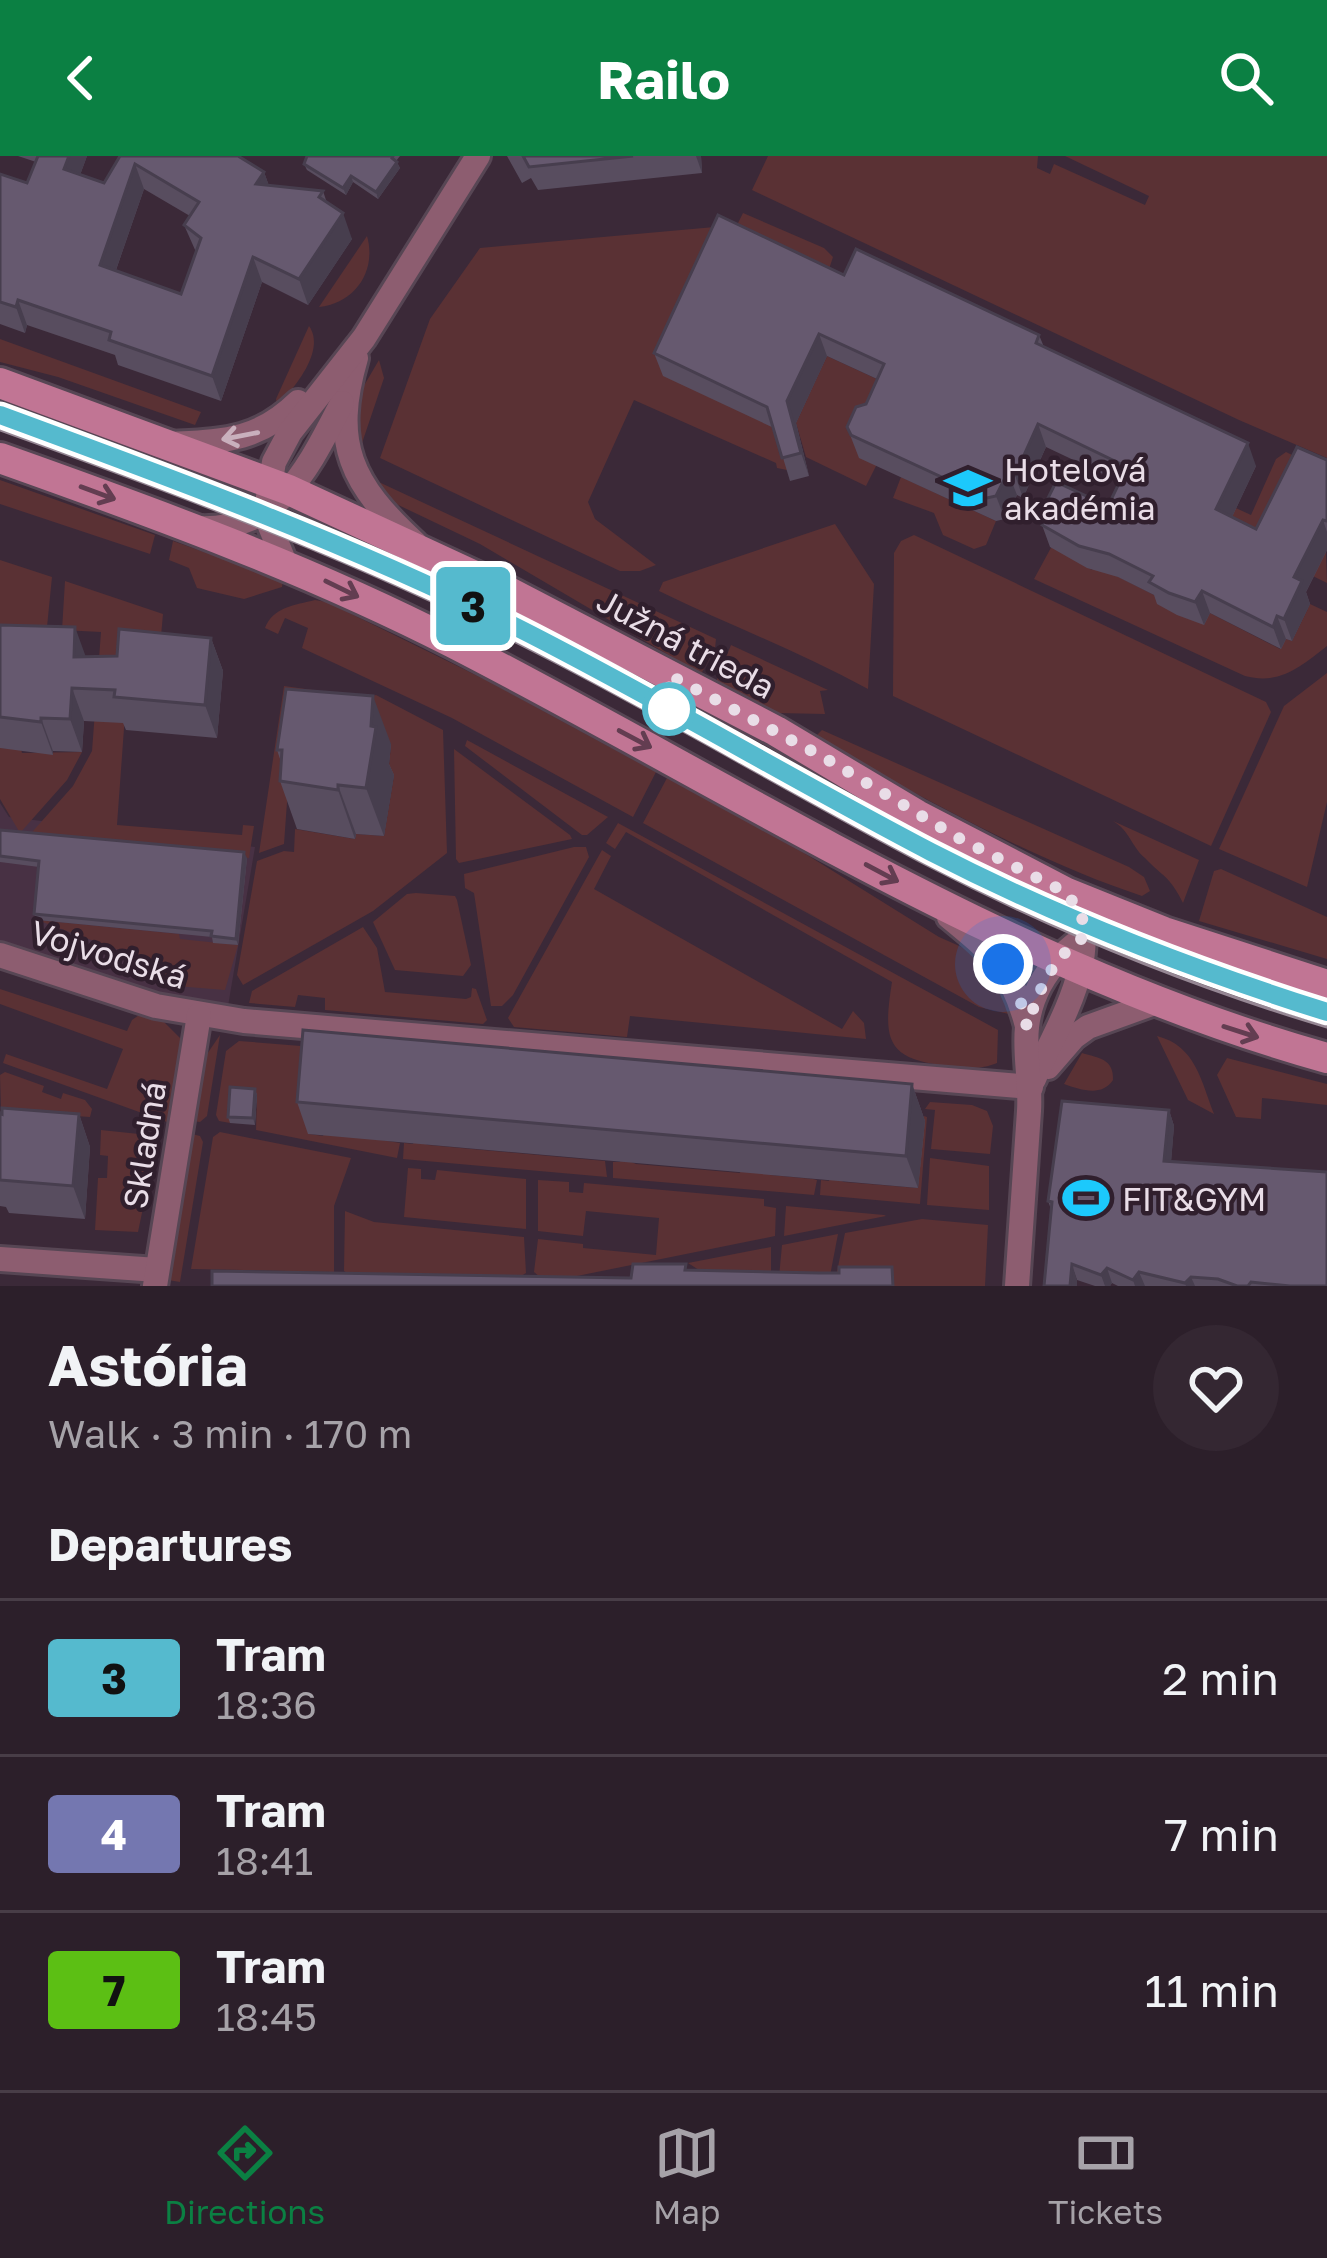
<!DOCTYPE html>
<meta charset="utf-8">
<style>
:root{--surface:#2c1f2a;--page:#342732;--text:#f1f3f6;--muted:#a6a2a8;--line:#483d47;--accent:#0b8043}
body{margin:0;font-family:"Golos Text",sans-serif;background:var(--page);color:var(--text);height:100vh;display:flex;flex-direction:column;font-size:45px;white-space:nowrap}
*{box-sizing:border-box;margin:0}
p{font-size:39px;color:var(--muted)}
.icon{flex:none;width:66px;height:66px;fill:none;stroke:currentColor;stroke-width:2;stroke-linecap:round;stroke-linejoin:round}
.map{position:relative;height:1130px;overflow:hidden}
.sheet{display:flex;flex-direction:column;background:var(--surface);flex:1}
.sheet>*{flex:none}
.badge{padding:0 24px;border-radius:9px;font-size:42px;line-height:78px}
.you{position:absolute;width:60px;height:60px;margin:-30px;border:9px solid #fff;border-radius:50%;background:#1a73e8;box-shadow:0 0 0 18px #1a73e833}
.map>.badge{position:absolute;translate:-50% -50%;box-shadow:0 0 0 6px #fff}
h2{padding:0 48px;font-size:45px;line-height:108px}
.round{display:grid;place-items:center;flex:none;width:126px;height:126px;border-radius:63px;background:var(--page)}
.head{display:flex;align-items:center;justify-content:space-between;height:204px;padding:0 48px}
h1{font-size:57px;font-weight:700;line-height:90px}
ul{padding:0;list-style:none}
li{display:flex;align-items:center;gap:36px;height:156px;padding:0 48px;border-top:3px solid var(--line)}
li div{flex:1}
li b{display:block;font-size:45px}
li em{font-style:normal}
li .badge{min-width:132px;font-weight:700;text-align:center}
header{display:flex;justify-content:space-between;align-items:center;height:156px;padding:0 48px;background:var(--accent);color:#fff;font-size:54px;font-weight:700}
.tabs{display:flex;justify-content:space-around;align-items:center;height:168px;border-top:3px solid var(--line);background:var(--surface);font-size:33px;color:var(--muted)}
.tabs a{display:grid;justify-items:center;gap:6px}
.tabs .active{color:var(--accent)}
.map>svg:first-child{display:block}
.built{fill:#483144}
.green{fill:#5a3134}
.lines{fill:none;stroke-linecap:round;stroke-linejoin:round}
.street-casing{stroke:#574654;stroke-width:30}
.secondary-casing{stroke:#574654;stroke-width:36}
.street{stroke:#8d5d70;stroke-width:24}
.secondary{stroke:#c17594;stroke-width:30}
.tram{stroke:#968794;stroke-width:3}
.wall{fill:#584d5f;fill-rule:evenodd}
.shaded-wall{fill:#473e4e}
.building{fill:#66596f;stroke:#473e4e;stroke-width:3;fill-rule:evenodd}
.oneway{stroke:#c9b0bd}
.oneway2{stroke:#633d51}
.line-casing{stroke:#fff;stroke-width:27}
.line{stroke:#55bace;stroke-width:18}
.walk{stroke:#e9dde7;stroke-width:12;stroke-dasharray:0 21.6}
.stop-dot{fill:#fff;stroke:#55bace;stroke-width:6}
.labels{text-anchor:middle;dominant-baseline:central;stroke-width:9;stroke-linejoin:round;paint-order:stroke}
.poi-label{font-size:33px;fill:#e9dde7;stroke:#301f2d;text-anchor:start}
.street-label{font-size:33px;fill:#e9dde7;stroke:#301f2d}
</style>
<header><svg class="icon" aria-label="back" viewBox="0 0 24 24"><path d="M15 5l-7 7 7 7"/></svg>Railo<svg class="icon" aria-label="search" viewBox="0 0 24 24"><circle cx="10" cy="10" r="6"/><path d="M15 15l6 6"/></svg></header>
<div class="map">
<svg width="1327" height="1130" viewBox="0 0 1327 1130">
<rect width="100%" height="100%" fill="#3b2938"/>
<!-- built -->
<polygon class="built" points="0,647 9,661 255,691 226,862 0,799"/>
<!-- green -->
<g class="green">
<polygon points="768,0 1038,0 1037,12 1050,18 1054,8 1145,49 1149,40 1065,0 1327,0 1327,302 1239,264 752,34"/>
<polygon points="743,57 824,92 833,101 776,273 779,297 792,315 777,312 776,307 634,244 588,346 595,363 656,409 640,415 620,415 380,302 430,163 480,92 737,69"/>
<path d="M367,80C377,115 355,147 319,151Z"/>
<path d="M309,170C326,194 295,232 277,249L276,243Z"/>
<polygon points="0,183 201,256 195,269 58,221 0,206"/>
<polygon points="827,200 892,230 876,310 866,330 806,301 796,267"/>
<polygon points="379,204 384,222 360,293 352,250"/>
<polygon points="1286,296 1323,314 1327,427 1264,396 1212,341 1251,359 1276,303"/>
<polygon points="368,321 716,483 715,493 701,518 480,388 392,346"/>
<polygon points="901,321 996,365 986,389 974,393 943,379 934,357 893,342"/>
<polygon points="0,324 155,379 150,398 0,348"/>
<path d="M835,368L874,428L868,533C800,496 729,469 659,435L663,426Z"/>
<polygon points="914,379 1266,546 1271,556 1211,690 893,540 894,397 901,385"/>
<polygon points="173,385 283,424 282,431 244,443 197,432 189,412 169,404"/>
<path d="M1053,388L1092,414L1095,409L1205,465L1210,457L1280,493L1286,483L1292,485L1310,448L1327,456V490C1300,511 1280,529 1245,520L1034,423Z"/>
<polygon points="0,404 52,421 47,471 0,471"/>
<polygon points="65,425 163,458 160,491 130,490 117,669 242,679 243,669 254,670 249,702 26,683 73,630 92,595 101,476 62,474"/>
<path d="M315,444L327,446L490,526L656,616L633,661L452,562L302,492L308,472L285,462L278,478L265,472C273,451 295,449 315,444Z"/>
<polygon points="731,489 828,534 820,535 825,558 776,557 716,526"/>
<polygon points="1327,517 1327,646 1307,731 1219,693 1284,550"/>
<polygon points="284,530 342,538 294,550 284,688 259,697"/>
<polygon points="376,539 443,574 447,697 373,755 243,829 237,819 257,705 284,695 294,696 295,673 355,683 356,678 384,680 394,620 388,619 391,589 367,541"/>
<path d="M822,574L1129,711L1144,721L1150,735L1142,740C1038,706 910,637 816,580Z"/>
<polygon points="467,584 608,661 587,679 582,679 465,590"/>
<polygon points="0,592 21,593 22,597 82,596 67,624 20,677 0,643"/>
<polygon points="454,593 570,679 572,683 459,707 456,703"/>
<polygon points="667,622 804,697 939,781 973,796 993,814 1013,859 979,851 643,667"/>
<path d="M1113,665L1199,704L1183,747C1169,719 1164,722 1145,702C1131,690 1130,675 1113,665Z"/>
<path d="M618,667L998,874L997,907C980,914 967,912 949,910C885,904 883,883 892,826L626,676L615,693L606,687Z"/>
<polygon points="574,691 586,691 589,701 513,839 502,850 491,850 474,737 465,732 464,718"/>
<polygon points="602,694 611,700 594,733 842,873 853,855 864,867 866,883 630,860 627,881 514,871 508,862"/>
<polygon points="1221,713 1327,761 1327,803 1199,765 1214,715"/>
<polygon points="416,737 455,740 457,744 471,809 463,820 395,814 373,766 407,738"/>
<polygon points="37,764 179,778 180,783 238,789 225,834 176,830 151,806"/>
<polygon points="363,771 377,792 385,836 466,843 471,841 472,832 476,833 487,864 483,868 325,854 325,842 298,839 295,851 249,847 252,835"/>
<polygon points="0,833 127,875 132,864 142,857 164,866 181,883 167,966 3,907 6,898 107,933 123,893 0,848"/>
<polygon points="220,879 207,960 200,966 193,965 205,901"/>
<path d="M1157,880C1196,890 1201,925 1214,958L1188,944Z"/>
<polygon points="239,885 401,898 309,978 323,980 325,975 400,987 397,1002 256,974 257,940 233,937 230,967 219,965 216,959 226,895"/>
<path d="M1082,897C1099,902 1114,903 1113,924C1102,941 1081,934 1064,928Z"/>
<polygon points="1227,902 1327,928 1327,949 1262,942 1261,963 1236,961 1217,919"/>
<polygon points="5,916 44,930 42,936 61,943 63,937 85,944 92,953 90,961 1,955 0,919"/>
<polygon points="930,946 972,949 987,955 993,970 990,998 931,993 935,954 925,953"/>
<polygon points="924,960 927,961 920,1048 820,1039 821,1024 829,1025 830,1020 844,1026 918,1032"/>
<polygon points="101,974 158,980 138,1076 95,1074 98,1022 107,1022 108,1000 100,999"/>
<polygon points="220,976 351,1002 334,1050 334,1116 191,1113 213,981"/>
<polygon points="192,978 200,980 203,986 180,1126 168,1124"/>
<polygon points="414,983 428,989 605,1005 607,1021 403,1003 404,987 413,988"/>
<polygon points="622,1002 636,1008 740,1017 741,1012 769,1015 770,1019 813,1023 817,1024 814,1039 613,1022 613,1006 620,1006"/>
<polygon points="930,1002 989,1010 989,1054 927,1049"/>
<polygon points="408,1012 421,1013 421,1023 435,1024 437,1014 526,1023 526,1073 404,1061"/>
<polygon points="538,1024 569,1026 569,1036 583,1037 584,1027 764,1043 764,1050 776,1052 775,1080 572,1121 540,1121 534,1116 538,1083 583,1088 583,1092 656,1099 659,1062 586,1055 583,1080 538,1075"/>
<polygon points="786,1050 884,1059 886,1060 784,1080"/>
<polygon points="345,1055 374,1066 524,1081 526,1117 521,1120 348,1118 344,1115"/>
<polygon points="922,1063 988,1069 985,1130 839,1130 835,1125 845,1077"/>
<polygon points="838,1078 829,1125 779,1121 782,1089"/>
<polygon points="771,1091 771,1121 713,1123 688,1107"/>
</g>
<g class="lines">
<defs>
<g id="street">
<path d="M356,202C331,288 351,328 415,387"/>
<path d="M171,288C224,285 258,285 298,246"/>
<path d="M198,372C280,376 309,310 342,247"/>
<polyline points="285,407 265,358 274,306 290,276 364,182 478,0"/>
<path d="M949,761C993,797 1012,813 1027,870"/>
<polyline points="0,799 156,850 244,865 1031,931"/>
<polyline points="1048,911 1074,881 1088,871 1157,846"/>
<path d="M1034,923C1056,871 1111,790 1067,737"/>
<polyline points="0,1103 157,1114"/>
<polyline points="155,1130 199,859"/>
<path d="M1017,1130C1021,1072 1025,1013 1029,955C1031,927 1024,898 1027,871C1033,817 1076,776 1127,763"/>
</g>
<g id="secondary">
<polyline points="0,227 289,334 507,435 776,575 917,659 1067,737 1164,776 1327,829"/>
<path d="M0,302C155,357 306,412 453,487C739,634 1014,815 1327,902"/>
</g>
</defs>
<!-- street casing -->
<use href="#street" class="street-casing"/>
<!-- secondary casing -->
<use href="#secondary" class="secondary-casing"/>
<!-- street -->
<use href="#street" class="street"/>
<!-- secondary -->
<use href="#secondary" class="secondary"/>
<!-- tram -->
<path class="tram" d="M0,274C188,342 374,411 551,504C677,569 799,642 925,708C1053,774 1189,830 1327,871"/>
</g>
<!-- wall -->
<g class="wall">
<path d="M18,0H87L80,19L104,27L120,0L264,16L269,30L323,35L327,47L352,83L308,149L262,126L221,245L118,209L115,199L27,169L25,177L0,168V18L27,27L36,6ZM144,33L190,60L184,69L196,96L181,138L116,114Z"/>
<polygon points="307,0 400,0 396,5 400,12 378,43 353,26 346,39 307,14 304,8"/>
<polygon points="507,0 701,0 702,17 538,34 531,22 522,27"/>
<polygon points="844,119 1039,179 1044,191 1256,310 1232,361 1256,373 1327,304 1327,394 1306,436 1310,448 1292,485 1286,483 1281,493 1210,457 1204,469 1177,459 1157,448 1154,439 1118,421 1087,412 1050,391 1042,369 1047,358 1044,350 1108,350 1120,326 1046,291 1023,342 1017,339 1005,363 996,365 859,302 847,271 866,248 877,223 827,200 796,267 809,320 790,325 774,272 663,220 654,197"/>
<polygon points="0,469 86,501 117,500 211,482 223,515 217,582 126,574 123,567 84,565 82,596 53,595 53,599 0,592"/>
<polygon points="391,588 389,608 394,619 384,680 356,678 355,683 297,673 280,625 281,606 277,594"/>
<polygon points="0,674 247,702 238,789 213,787 212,781 37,764 34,758 39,711 0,706"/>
<polygon points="912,928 925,965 918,1032 308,978 297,946"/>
<polygon points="255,933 257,939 255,969 230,967 228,961"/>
<polygon points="1169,954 1174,970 1171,1005 1327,1130 1118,1130 1112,1127 1110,1130 1095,1130 1077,1124 1048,1045"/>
<polygon points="0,957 79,958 90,991 85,1063 9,1057 6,1051 0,1050"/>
</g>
<!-- shaded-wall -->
<g class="shaded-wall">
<polygon points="69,0 87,0 73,38 64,13"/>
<polygon points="696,0 701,0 702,17"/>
<polygon points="397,6 400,12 378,43 376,36"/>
<polygon points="135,8 144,33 109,134 100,109"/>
<polygon points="264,16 273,41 256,28"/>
<polygon points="351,20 353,26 346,39 343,32"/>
<polygon points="343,57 352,83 308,149 299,123"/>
<polygon points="253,101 262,126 221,245 212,220"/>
<polygon points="18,144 27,169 25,177 16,151"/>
<polygon points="819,178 827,200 796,267 809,320 801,297 787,245"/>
<polygon points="1038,268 1046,291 1023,342 1015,319"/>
<polygon points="1248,287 1256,310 1225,376 1216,353"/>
<polygon points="1008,316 1017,339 1005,363 996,340"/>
<polygon points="1323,364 1327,376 1327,394 1306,436 1310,448 1292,485 1284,463 1294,421"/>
<polygon points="1202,435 1210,457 1204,469 1195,446"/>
<polygon points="1277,460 1286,483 1281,493 1273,471"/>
<polygon points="75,471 87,504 86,534 74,501"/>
<polygon points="211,482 223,515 217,582 205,549"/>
<polygon points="72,532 84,565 82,596 70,563"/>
<polygon points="373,540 391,588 389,608 394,619 384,680 366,632"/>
<polygon points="41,562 53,595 53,599 41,566"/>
<polygon points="338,629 356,678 355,683 338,634"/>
<polygon points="244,696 247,702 238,789 236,783"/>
<polygon points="912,928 925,965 918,1032 906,1000"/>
<polygon points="255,933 257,939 255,969 253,962"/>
<polygon points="1169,954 1174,970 1170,1020 1164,1005"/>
<polygon points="79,958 90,991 85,1063 73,1030"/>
<polygon points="1072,1108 1077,1124 1077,1130 1070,1130"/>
<polygon points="1107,1112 1112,1127 1110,1130 1105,1130 1101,1119"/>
<polygon points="1139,1116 1145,1130 1135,1130 1133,1124"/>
<polygon points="1191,1121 1195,1130 1186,1130 1185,1127"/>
</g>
<!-- building -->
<g class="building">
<path d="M38,0H69L64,13L104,27L120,0H238L264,16L256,28L323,35L319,41L343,57L299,123L253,101L212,220L109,184L111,176L18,144L16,151L0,146V18L27,27ZM135,8L199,46L184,69L201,82L181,138L100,109Z"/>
<polygon points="307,0 393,0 392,2 397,6 376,36 351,20 343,32 304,8"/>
<polygon points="523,0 633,0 529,11"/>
<polygon points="718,59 844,119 856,93 1039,179 1036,187 1248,287 1216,353 1256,373 1297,291 1327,304 1327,365 1323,364 1294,421 1302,425 1284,463 1277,460 1273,471 1202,435 1195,446 1169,437 1149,426 1153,420 1109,398 1079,390 1042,369 1050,352 1044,350 1056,326 1108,350 1127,311 1038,268 1015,319 1008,316 996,340 987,342 851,279 847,271 856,251 866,248 884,208 819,178 787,245 801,297 782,302 767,251 654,197"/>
<polygon points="0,469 75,471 74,501 117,500 119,473 211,482 205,549 114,541 115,534 72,532 70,563 41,562 41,566 0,561"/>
<polygon points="286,533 373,540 371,570 376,571 366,632 338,629 338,634 280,625 282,594 277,594"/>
<polygon points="0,674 244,696 236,783 211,780 212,775 34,758 39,705 0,700"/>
<polygon points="303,874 912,928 906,1000 297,946"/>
<polygon points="230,931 255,933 253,962 228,961"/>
<polygon points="1062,945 1169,954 1164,1005 1327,1016 1327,1130 1290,1130 1251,1126 1248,1130 1237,1130 1218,1123 1191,1121 1185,1127 1139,1116 1133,1124 1107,1112 1101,1119 1072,1108 1070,1130 1044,1130 1052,1046 1048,1045"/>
<polygon points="2,952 79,958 73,1030 0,1024 0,957 2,958"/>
<polygon points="633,1108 686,1108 685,1114 819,1117 839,1117 839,1111 892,1111 893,1130 212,1130 212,1115 631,1122"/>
</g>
<!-- one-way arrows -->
<defs><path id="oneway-shaft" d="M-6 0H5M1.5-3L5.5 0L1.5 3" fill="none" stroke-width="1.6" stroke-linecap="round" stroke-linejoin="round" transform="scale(3)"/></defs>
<use class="oneway" href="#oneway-shaft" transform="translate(240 280) rotate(169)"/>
<g class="oneway2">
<use href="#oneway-shaft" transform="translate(98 337) rotate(20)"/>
<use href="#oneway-shaft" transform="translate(342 433) rotate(26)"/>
<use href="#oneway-shaft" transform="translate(635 583) rotate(28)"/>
<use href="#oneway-shaft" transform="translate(882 717) rotate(28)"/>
<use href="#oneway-shaft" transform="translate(1241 876) rotate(18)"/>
</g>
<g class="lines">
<defs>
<path id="line" d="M0,259C177,324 353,389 522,474C660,544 793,624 931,696C1057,761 1191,813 1327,856"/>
</defs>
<!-- line casing -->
<use href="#line" class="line-casing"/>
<!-- line -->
<use href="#line" class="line"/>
<!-- walk -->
<path class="walk" d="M669,553V519L825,602L962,684L1067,737L1082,760L1084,781C1051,803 1039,834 1027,871L1018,835L1003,808"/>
</g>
<!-- icons -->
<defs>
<symbol id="school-bare" viewBox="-9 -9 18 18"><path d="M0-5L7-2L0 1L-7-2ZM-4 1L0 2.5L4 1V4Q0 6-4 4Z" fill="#1cc9fc" stroke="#301f2d" stroke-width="2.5" paint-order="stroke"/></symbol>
<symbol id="stadium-bare" viewBox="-9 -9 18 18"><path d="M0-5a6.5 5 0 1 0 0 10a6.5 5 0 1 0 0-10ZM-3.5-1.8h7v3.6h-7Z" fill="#1cc9fc" stroke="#301f2d" stroke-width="2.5" paint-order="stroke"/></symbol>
</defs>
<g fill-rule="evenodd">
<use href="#school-bare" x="935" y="299" width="66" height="66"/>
<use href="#stadium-bare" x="1053" y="1009" width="66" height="66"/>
</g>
<!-- markers -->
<circle class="stop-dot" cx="669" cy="553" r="24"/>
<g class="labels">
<!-- poi labels -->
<g class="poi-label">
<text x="1004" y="313">Hotelová<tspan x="1004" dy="38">akadémia</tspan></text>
<text x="1122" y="1042">FIT&amp;GYM</text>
</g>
<!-- street labels -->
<g class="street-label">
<text transform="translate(686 487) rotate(28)">Južná trieda</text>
<text transform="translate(109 798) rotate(17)">Vojvodská</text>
<text transform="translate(144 989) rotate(-81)">Skladná</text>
</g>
</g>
</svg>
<div class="you" style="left:1003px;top:808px"></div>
<b class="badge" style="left:473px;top:450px;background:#55bace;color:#111">3</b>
</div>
<section class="sheet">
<div class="head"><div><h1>Astória</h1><p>Walk · 3 min · 170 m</p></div><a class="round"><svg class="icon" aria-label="heart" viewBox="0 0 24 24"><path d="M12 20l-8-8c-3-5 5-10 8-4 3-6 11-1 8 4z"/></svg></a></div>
<h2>Departures</h2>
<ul>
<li><span class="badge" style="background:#55bace;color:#111">3</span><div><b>Tram</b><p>18:36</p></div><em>2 min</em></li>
<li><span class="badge" style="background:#7477b0;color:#fff">4</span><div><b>Tram</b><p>18:41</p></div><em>7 min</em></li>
<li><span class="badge" style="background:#5cbf14;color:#111">7</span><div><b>Tram</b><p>18:45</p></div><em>11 min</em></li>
</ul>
</section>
<nav class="tabs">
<a class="active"><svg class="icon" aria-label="directions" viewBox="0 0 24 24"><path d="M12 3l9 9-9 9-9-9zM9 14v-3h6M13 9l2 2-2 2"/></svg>Directions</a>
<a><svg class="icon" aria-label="map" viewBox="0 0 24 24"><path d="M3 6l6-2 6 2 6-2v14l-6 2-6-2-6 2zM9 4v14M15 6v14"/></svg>Map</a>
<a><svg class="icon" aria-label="tickets" viewBox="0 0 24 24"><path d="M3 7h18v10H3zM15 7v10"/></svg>Tickets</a>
</nav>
